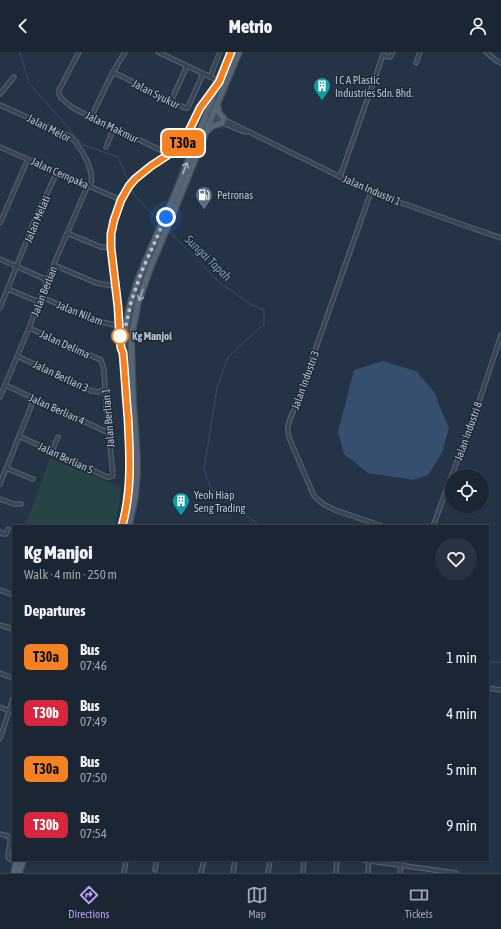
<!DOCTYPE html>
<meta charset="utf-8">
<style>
:root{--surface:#1b2634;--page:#283240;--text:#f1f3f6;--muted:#a0a5ac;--line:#39434f;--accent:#bca0f2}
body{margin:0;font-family:"Asap Condensed",sans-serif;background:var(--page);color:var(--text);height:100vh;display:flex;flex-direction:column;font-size:15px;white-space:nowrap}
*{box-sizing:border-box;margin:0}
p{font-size:13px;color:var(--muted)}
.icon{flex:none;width:22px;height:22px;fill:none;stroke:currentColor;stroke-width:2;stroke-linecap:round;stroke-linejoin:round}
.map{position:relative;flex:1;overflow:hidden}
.side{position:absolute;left:12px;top:473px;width:477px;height:336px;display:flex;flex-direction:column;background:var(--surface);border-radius:0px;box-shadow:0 1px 3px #0004,0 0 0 1px var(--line)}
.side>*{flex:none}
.badge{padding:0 8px;border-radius:6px;font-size:14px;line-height:26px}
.controls{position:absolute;left:445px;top:417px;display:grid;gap:8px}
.controls a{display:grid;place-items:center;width:44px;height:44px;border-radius:50%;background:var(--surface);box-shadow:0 1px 3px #0004,0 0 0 1px var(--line);font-size:20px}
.you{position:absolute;width:20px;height:20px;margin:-10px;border:3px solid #fff;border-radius:50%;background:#1a73e8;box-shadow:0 0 0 6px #1a73e833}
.map>.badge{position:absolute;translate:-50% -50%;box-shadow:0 0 0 2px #fff}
h2{padding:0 12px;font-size:15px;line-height:36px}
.round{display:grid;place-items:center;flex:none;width:42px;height:42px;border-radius:21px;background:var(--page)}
.summary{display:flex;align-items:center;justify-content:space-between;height:68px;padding:0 12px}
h1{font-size:19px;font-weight:800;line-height:30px}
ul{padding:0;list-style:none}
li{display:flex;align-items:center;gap:12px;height:56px;padding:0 12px}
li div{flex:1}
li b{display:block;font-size:15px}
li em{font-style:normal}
li .badge{min-width:44px;font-weight:700;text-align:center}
header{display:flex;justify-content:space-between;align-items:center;height:52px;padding:0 12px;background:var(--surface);font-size:18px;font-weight:800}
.dock{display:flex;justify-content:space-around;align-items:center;height:56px;border-top:1px solid var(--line);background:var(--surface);font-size:11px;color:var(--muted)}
.dock a{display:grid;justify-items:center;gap:2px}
.dock .active{color:var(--accent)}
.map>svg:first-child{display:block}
.green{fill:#264346}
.water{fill:#364f6e}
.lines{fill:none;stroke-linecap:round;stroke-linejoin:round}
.stream{stroke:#364f6e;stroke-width:1}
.minor-casing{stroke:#576371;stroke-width:5.5}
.tertiary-casing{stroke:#576371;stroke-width:6}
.primary-casing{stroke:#424e5d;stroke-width:8}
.minor{stroke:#394554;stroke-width:3.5}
.tertiary{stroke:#394554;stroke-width:4.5}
.primary{stroke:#576474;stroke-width:5.5}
.oneway{stroke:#a3aebc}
.line-casing{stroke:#fff;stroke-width:9}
.line{stroke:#f58220;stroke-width:6}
.walk{stroke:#b6c0ce;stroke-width:4;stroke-dasharray:0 7.2}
.stop-dot{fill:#fff;stroke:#f58220;stroke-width:2}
.labels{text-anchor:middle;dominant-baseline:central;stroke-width:3;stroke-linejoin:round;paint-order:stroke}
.poi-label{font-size:11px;fill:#b6c0ce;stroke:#1d2a3a;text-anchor:start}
.street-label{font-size:11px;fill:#b6c0ce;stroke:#1d2a3a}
.stop-label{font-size:11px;font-weight:bold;fill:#b6c0ce;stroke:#1d2a3a;text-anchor:start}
.water-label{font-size:12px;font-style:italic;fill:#7b97b8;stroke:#1d2a3a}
</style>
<header><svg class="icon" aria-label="back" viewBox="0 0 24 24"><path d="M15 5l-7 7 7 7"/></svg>Metrio<svg class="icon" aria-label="person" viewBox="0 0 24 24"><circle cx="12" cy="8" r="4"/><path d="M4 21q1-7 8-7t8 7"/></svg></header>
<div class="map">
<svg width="501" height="821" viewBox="0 0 501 821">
<rect width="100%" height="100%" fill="#243345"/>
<!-- green -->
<polygon class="green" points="50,406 121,435 119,454 115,474 25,474"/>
<!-- water -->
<polygon class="water" points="383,309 416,319 435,341 441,358 449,376 442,401 428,423 414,428 368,421 344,402 338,380 354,318"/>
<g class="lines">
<!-- stream -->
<g class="stream">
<polyline points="20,0 29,31 83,93 118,105 129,131"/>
<polyline points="130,134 135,144 160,170"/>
<polyline points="169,179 220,231 252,253 264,258 264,272 228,305 217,336 204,417 211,437 261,474"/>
<polyline points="488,610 501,610"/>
</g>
<defs>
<g id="minor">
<polyline points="79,0 59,38 59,42 61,46 73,56 91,65 169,102"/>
<polyline points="158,0 219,29"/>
<polyline points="486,0 497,9 501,11"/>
<polyline points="383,4 390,5 393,0"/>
<polyline points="416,11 420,0"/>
<polyline points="113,20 183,55 187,56 189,53 203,22"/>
<polyline points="210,25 220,0"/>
<polyline points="0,42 14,25"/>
<polyline points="171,49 187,14"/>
<path d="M0,53L71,85C81,96 96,119 90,134"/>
<polyline points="213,62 371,140 472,176 501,186"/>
<polyline points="91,65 113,20 125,0"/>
<polyline points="211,66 242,79 246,80"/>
<polyline points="0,95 121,148"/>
<polyline points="106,95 114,76"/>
<polyline points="340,125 384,0"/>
<path d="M371,140L294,358C289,369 285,376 290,388L314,444L323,452L335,458L382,474"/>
<polyline points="0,171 28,107"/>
<polyline points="67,181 101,195 111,196"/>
<polyline points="0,207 47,228"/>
<polyline points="54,213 94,230 101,232 115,234"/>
<polyline points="8,237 39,250"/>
<polyline points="41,245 102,270 119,274"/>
<polyline points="0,256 34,170 57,120"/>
<polyline points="17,304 92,339 98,340 105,338"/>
<polyline points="5,333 109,381"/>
<polyline points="0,345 29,276 47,228 88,133"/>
<polyline points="19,384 107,425 110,425 113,424 105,338 104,317 101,308 29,276"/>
<polyline points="52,399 58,385"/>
<polyline points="6,416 33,427"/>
<polyline points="0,432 34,347"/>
<polyline points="0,447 14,452 21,452"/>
<polyline points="433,474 478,353 501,283"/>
<polyline points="0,480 3,482 6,482 8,477"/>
<polyline points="0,538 13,543"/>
<polyline points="0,573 13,577"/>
<polyline points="0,621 13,626"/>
<polyline points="488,636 501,638"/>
<polyline points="0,655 9,659"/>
<polyline points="0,687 13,646"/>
<path d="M0,782C17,784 8,793 8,805L10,807L17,809"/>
<polyline points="363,808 456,821"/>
<polyline points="155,818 157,808"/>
<polyline points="124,821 126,808"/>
<polyline points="201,821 204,808"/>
<polyline points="233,821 235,808"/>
<polyline points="268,821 270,808"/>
<polyline points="303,821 304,808"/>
<polyline points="336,821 337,808"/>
<polyline points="368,821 369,808"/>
<polyline points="400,821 402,808"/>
</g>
<g id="tertiary">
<path d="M192,73C196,64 197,56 209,61"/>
<polyline points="122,298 120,289 118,255 111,196 111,182 114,168 121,148 129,134 135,127 151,114 184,92 191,82 200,64 203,63 208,65"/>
</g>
<g id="primary">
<polyline points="217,52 219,61 224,67"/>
<polyline points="197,62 203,52 213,38"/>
<polyline points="208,78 212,74 222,71"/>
<polyline points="180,95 183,94 188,96 191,102"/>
<path d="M122,474C139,416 125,355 123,296C125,244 155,189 175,142C190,106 203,70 217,34C221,22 227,11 231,0"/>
<polyline points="129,474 135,445 137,424 137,402 133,350 131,286 138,251 151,214 177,152 215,57 239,0"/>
<polyline points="14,821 17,808"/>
<polyline points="19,821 23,808"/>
</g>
</defs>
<!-- minor casing -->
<use href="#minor" class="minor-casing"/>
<!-- tertiary casing -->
<use href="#tertiary" class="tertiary-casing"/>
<!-- primary casing -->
<use href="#primary" class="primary-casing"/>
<!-- minor -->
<use href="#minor" class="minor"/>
<!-- tertiary -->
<use href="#tertiary" class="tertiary"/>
<!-- primary -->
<use href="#primary" class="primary"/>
</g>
<!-- one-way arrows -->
<defs><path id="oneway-shaft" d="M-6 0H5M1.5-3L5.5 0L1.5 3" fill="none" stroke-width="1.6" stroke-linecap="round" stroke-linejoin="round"/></defs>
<g class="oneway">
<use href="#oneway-shaft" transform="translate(185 116) rotate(-69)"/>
<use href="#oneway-shaft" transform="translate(141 243) rotate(108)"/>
</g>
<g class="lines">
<defs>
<path id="line" d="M122,474C132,439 130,403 128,366C126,345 125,323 123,301L121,296L120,289L118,255L111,196V182L114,168L121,148L129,134L135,127L151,114L180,95L184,89L200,56L219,30L231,0"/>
</defs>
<!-- line casing -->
<use href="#line" class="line-casing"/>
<!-- line -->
<use href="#line" class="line"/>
<!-- walk -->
<polyline class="walk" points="120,284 124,282 131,250 141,221 166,165"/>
</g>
<!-- icons -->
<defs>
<symbol id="building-pin" viewBox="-11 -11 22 30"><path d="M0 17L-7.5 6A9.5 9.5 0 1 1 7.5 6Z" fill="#0f9aa8" stroke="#1d2a3a"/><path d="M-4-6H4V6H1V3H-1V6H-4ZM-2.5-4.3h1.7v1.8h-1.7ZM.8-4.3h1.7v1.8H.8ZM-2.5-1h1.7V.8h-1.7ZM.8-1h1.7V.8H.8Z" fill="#fff"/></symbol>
<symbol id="fuel-pin" viewBox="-11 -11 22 30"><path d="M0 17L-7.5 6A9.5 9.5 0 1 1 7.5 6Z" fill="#5c6f8a" stroke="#1d2a3a"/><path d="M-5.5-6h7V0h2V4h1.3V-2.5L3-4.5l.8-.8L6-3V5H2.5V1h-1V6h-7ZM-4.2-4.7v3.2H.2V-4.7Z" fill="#fff"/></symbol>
</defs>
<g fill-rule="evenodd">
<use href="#building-pin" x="312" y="24" width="20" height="27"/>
<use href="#fuel-pin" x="194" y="133" width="20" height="27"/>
<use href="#building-pin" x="171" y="439" width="20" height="27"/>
</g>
<!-- markers -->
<circle class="stop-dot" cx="120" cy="284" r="8"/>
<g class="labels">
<!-- poi labels -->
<g class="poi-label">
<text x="335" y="28">I C A Plastic<tspan x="335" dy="13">Industries Sdn. Bhd.</tspan></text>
<text x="217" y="143">Petronas</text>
<text x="194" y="443">Yeoh Hiap<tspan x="194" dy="13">Seng Trading</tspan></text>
</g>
<!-- street labels -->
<g class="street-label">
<text transform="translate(156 42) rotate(27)">Jalan Syukur</text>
<text transform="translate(112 75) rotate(26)">Jalan Makmur</text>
<text transform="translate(49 76) rotate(27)">Jalan Melor</text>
<text transform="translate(60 121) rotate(24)">Jalan Cempaka</text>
<text transform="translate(372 138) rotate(23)">Jalan Industri 1</text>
<text transform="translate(37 167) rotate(-67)">Jalan Melati</text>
<text transform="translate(44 239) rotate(-68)">Jalan Berlian</text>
<text transform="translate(80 261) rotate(22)">Jalan Nilam</text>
<text transform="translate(65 292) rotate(24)">Jalan Delima</text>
<text transform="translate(61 324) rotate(25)">Jalan Berlian 3</text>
<text transform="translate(305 328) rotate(-70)">Jalan Industri 3</text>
<text transform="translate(57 357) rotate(24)">Jalan Berlian 4</text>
<text transform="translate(108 366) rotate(-95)">Jalan Berlian 1</text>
<text transform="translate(468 379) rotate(-70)">Jalan Industri 8</text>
<text transform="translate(66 406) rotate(25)">Jalan Berlian 5</text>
</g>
<!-- stop labels -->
<g class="stop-label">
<text x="132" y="284">Kg Manjoi</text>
</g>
<!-- water labels -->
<g class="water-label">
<text transform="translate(208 206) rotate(44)">Sungai Tapah</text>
</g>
</g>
</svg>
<div class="controls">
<a><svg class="icon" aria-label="locate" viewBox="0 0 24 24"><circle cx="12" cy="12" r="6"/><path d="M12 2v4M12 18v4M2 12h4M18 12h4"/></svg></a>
</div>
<div class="you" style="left:166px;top:165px"></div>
<b class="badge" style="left:183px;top:91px;background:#f58220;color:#111">T30a</b>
<section class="side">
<div class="summary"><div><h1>Kg Manjoi</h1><p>Walk · 4 min · 250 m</p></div><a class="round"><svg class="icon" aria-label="heart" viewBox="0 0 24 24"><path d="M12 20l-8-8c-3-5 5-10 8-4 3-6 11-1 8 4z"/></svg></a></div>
<h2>Departures</h2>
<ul>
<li><span class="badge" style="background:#f58220;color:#111">T30a</span><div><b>Bus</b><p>07:46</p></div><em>1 min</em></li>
<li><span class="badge" style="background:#d7263d;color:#fff">T30b</span><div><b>Bus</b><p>07:49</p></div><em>4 min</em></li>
<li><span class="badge" style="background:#f58220;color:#111">T30a</span><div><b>Bus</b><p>07:50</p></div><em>5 min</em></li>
<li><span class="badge" style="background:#d7263d;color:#fff">T30b</span><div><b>Bus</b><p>07:54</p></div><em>9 min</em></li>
</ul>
</section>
</div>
<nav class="dock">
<a class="active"><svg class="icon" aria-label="directions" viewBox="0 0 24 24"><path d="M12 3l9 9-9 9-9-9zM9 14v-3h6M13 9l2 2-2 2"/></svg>Directions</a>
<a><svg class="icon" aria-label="map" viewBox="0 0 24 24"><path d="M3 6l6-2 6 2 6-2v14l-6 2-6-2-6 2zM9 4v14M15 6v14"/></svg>Map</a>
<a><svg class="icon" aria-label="tickets" viewBox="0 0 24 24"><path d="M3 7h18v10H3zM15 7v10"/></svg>Tickets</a>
</nav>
